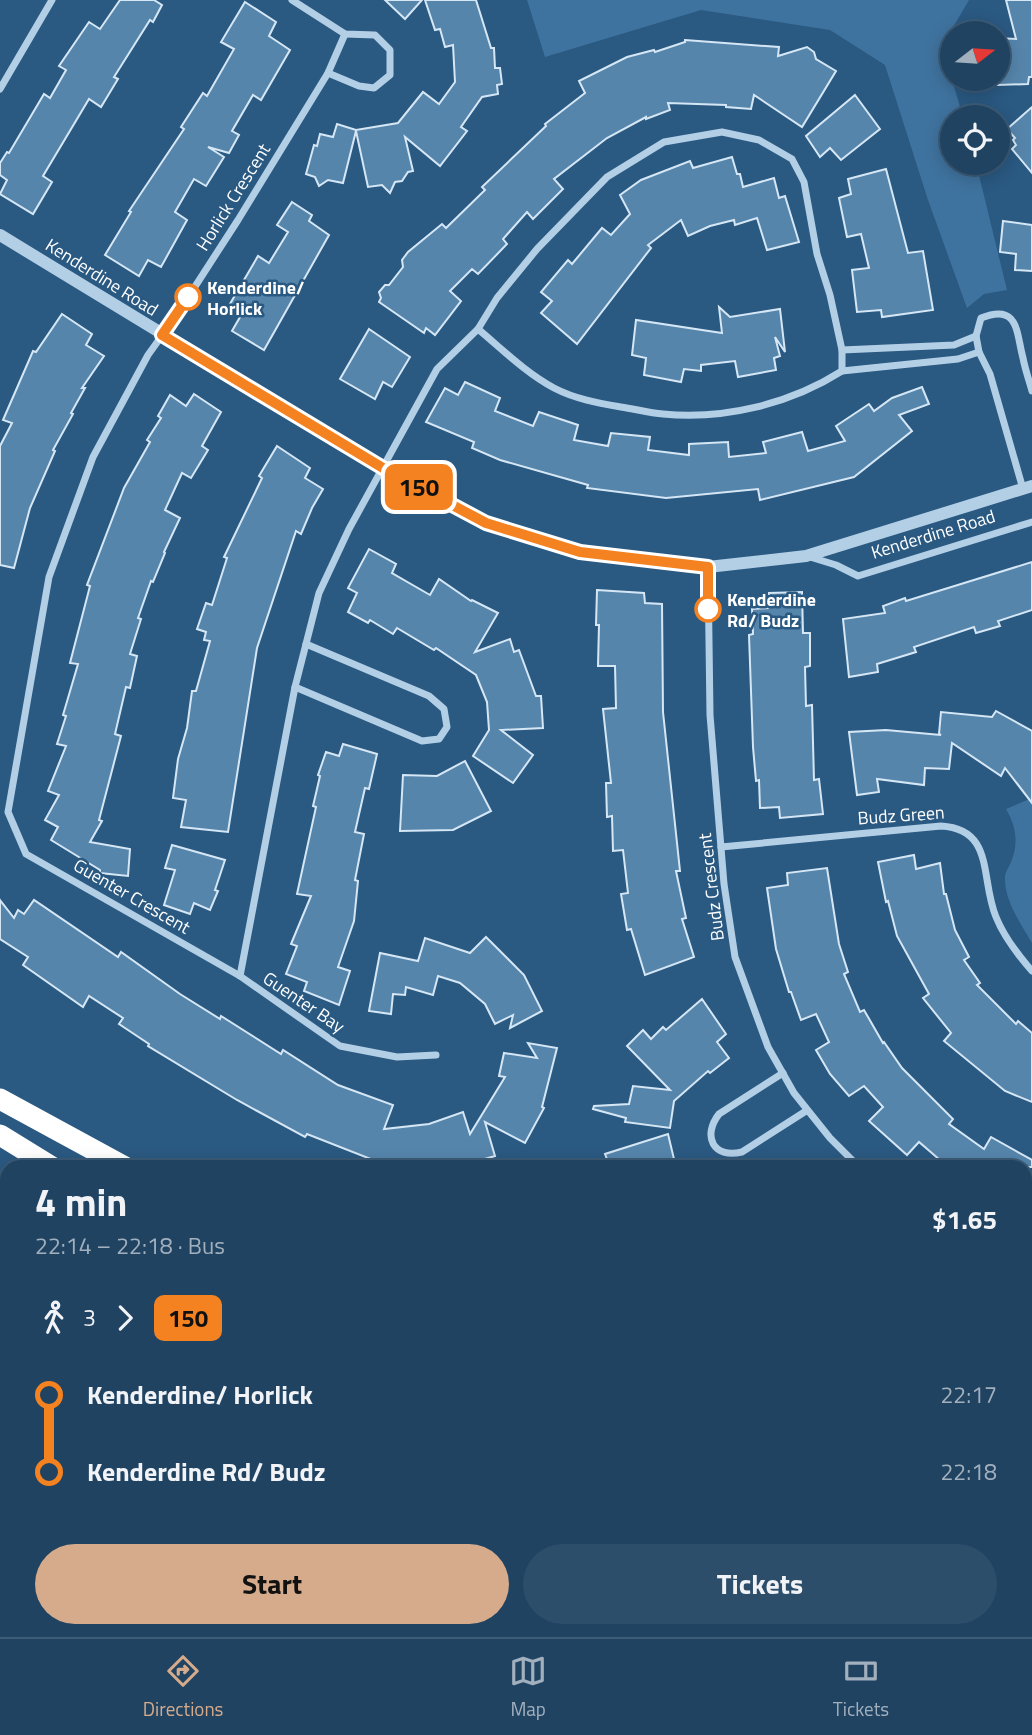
<!DOCTYPE html>
<meta charset="utf-8">
<style>
:root{--surface:#204362;--page:#2d4e6b;--text:#f1f3f6;--muted:#a2b0be;--line:#3d5c77;--accent:#d6ab8b}
body{margin:0;font-family:"Titillium Web",sans-serif;background:var(--page);color:var(--text);height:100vh;display:flex;flex-direction:column;font-size:26px;white-space:nowrap}
*{box-sizing:border-box;margin:0}
p{font-size:23px;color:var(--muted)}
.icon{flex:none;width:38px;height:38px;fill:none;stroke:currentColor;stroke-width:2;stroke-linecap:round;stroke-linejoin:round}
.map{position:relative;flex:1;overflow:hidden}
.side{position:absolute;left:0px;top:1160px;width:1032px;height:478px;display:flex;flex-direction:column;background:var(--surface);border-radius:21px 21px 0 0;box-shadow:0 4px 18px #0003,0 0 0 2px var(--line)}
.side>*{flex:none}
.badge{padding:0 14px;border-radius:10px;font-size:24px;line-height:46px}
.needle{width:46px;rotate:73deg}
.controls{position:absolute;left:940px;top:21px;display:grid;gap:14px}
.controls a{display:grid;place-items:center;width:70px;height:70px;border-radius:50%;background:var(--surface);box-shadow:0 4px 18px #0003,0 0 0 2px var(--line);font-size:35px}
.map>.badge{position:absolute;translate:-50% -50%;box-shadow:0 0 0 4px #fff}
.legs{display:flex;align-items:center;gap:10px;height:77px;padding:0 35px;font-size:23px}
.legs p{margin-inline-start:auto}
.overview{display:flex;align-items:center;justify-content:space-between;height:119px;padding:0 35px}
h1{font-size:38px;font-weight:700;line-height:52px}
.button{display:flex;gap:14px;margin-top:auto;padding:14px 35px}
.button a{flex:1;height:80px;border-radius:42px;background:var(--accent);color:#111;font-size:28px;font-weight:700;line-height:80px;text-align:center}
.button a+a{background:var(--page);color:var(--text)}
ul{padding:0 35px;list-style:none}
li{display:flex;align-items:center;gap:24px;height:77px;font-size:26px}
li i{display:grid;place-items:center;width:10px;height:100%;margin:0 9px;background:currentColor}
li i::after{content:'';width:18px;height:18px;margin:-9px;border:5px solid;border-radius:50%;background:var(--surface)}
li p{margin-inline-start:auto}
li:first-child i{background:linear-gradient(#0000 50%,currentColor 0)}
li:last-child i{background:linear-gradient(currentColor 50%,#0000 0)}
.tab-bar{display:flex;justify-content:space-around;align-items:center;height:98px;border-top:2px solid var(--line);background:var(--surface);font-size:19px;color:var(--muted)}
.tab-bar a{display:grid;justify-items:center;gap:4px}
.tab-bar .selected{color:var(--accent)}
.map>svg:first-child{display:block}
.green{fill:#3f739f}
.building{fill:#5685ac;stroke:#d5e7f5;stroke-width:2}
.lines{fill:none;stroke-linecap:round;stroke-linejoin:round}
.minor{stroke:#b3cfe6;stroke-width:7}
.tertiary{stroke:#b3cfe6;stroke-width:12}
.motorway{stroke:#fff;stroke-width:21}
.line-1-casing{stroke:#fff;stroke-width:16}
.line-1{stroke:#f58220;stroke-width:10}
.stop-1-dot{fill:#fff;stroke:#f58220;stroke-width:3.5}
.labels{text-anchor:middle;dominant-baseline:central;stroke-width:5;stroke-linejoin:round;paint-order:stroke}
.street-label{font-size:18px;fill:#fff;stroke:#2a5982}
.stop-label{font-size:18px;font-weight:bold;fill:#fff;stroke:#2a5982;text-anchor:start}
</style>
<div class="map">
<svg width="1032" height="1637" viewBox="0 0 1032 1637">
<rect width="100%" height="100%" fill="#2a5982"/>
<!-- green -->
<g class="green">
<polygon points="527,0 969,0 942,46 963,117 952,117 952,163 976,163 1007,290 984,294 967,308 928,200 885,65 830,30 701,10 545,57"/>
<path d="M1032,798V943C1021,924 1004,900 1005,877C1005,872 1009,867 1011,862C1019,843 1016,826 1006,809Z"/>
</g>
<!-- building -->
<g class="building">
<polygon points="120,0 154,0 162,5 153,22 150,20 114,77 118,79 101,107 89,99 43,176 52,182 33,214 0,194 7,180 0,175 0,163 7,152 9,153 44,94 50,98 66,70 59,66 89,22 100,29"/>
<polygon points="385,0 422,0 405,19"/>
<polygon points="425,0 476,0 491,48 494,48 495,68 500,68 502,84 497,85 498,94 482,97 461,127 467,131 440,166 405,137 413,171 408,172 402,181 395,182 390,193 382,185 368,187 356,131 343,183 328,180 319,186 315,177 306,174 314,145 317,146 320,134 333,137 337,124 356,130 398,123 423,92 439,104 455,82 453,45 445,47 440,29 435,30"/>
<polygon points="1006,0 1032,0 1032,77 1029,77 1028,84 998,85 998,38 1016,39"/>
<polygon points="245,2 276,22 269,36 290,50 261,100 253,95 232,131 239,135 229,153 208,147 224,157 206,186 194,179 175,212 187,220 161,267 148,260 139,276 105,255 131,212 129,211 184,129 181,127 203,93 207,96 234,49 221,42"/>
<polygon points="685,40 779,47 778,56 807,47 814,52 816,59 836,71 802,127 754,95 751,109 726,107 726,105 668,103 670,110 646,119 646,117 607,138 554,179 563,189 533,219 527,212 503,239 507,244 478,274 472,269 450,291 461,301 435,335 426,328 424,333 379,302 381,298 379,292 385,285 389,285 403,267 402,260 408,252 442,224 446,228 485,190 482,187 546,126 545,124 585,93 579,81 627,57 654,50 655,52 685,42"/>
<polygon points="855,95 880,129 841,160 830,148 820,157 806,136"/>
<polygon points="1032,107 1032,173 1012,149 1016,145 1013,140 1015,138 1007,129"/>
<polygon points="732,157 737,174 740,174 743,187 774,178 779,198 785,196 799,242 767,250 757,218 735,225 734,220 710,226 688,236 681,220 648,245 651,248 577,344 541,313 552,301 541,292 568,260 572,264 602,228 611,235 630,214 620,195 641,180 690,161 693,168"/>
<polygon points="886,169 908,253 923,251 933,310 882,317 881,310 857,312 852,270 869,268 861,234 847,237 839,198 851,194 848,179"/>
<polygon points="292,202 312,215 309,221 329,235 264,350 232,331 240,317 227,309 258,256 269,263 288,232 277,225"/>
<polygon points="1003,221 1032,225 1032,271 1015,270 1016,254 1000,252"/>
<polygon points="719,307 730,317 780,309 785,352 775,337 780,356 774,358 776,370 738,377 735,361 701,365 701,371 684,369 681,382 644,375 646,358 632,355 636,320 722,333"/>
<polygon points="62,314 92,334 86,345 104,356 82,388 85,388 71,413 73,414 53,450 55,451 30,508 14,568 0,565 0,446 12,423 3,420 33,351 36,352"/>
<polygon points="369,329 410,357 392,387 383,382 375,399 340,379"/>
<polygon points="465,382 500,398 495,411 533,426 539,412 578,425 574,440 608,446 611,433 650,437 648,450 689,455 689,444 728,442 729,457 766,453 763,442 802,432 808,451 845,441 836,426 869,404 874,411 892,398 922,387 929,404 899,415 912,431 854,477 760,500 758,489 666,498 587,488 588,485 500,460 472,448 474,442 426,422 445,388 458,395"/>
<polygon points="194,394 221,412 202,446 208,450 191,478 182,473 165,510 180,518 164,552 165,553 153,582 151,581 138,618 141,619 130,654 137,656 130,688 126,687 115,734 121,736 99,820 102,821 90,842 130,849 128,876 100,873 100,870 51,840 58,827 45,820 59,795 48,791 66,746 57,744 66,716 63,715 78,664 70,663 90,586 87,585 124,488 150,442 147,440 161,418 158,416 170,395 186,406"/>
<polygon points="277,446 310,468 305,478 323,489 312,508 301,534 296,531 257,648 228,832 181,827 186,800 173,798 178,759 187,728 192,691 196,691 210,641 204,640 206,632 197,629 206,603 212,605 227,558 224,557 262,478 259,476"/>
<polygon points="369,549 396,564 392,573 430,595 439,579 471,601 472,600 498,613 475,652 510,639 514,652 519,650 536,696 541,696 543,728 501,730 533,755 513,783 473,756 489,730 487,702 476,675 436,648 434,650 397,628 393,634 370,620 368,623 348,612 357,593 348,588"/>
<polygon points="1032,562 1032,610 998,621 1000,626 976,633 974,627 914,647 916,652 877,664 878,672 849,677 843,619 885,613 883,606 905,598 906,601"/>
<polygon points="597,590 644,593 645,603 662,604 663,712 680,871 676,871 686,918 682,919 694,957 645,975 631,929 627,930 621,894 628,893 623,850 613,851 612,816 607,817 606,783 611,783 603,709 616,708 615,666 598,666 599,625 596,625"/>
<polygon points="802,592 803,633 810,633 810,666 805,667 806,706 812,705 814,780 819,779 823,814 780,818 779,807 760,808 759,780 756,781 753,747 749,635 753,634 752,609 768,608 769,593"/>
<polygon points="996,711 1032,731 1032,803 1005,768 1001,776 952,743 949,769 925,768 924,785 877,779 879,792 857,795 849,732 886,730 941,735 939,734 941,712 992,717"/>
<polygon points="343,744 377,754 369,789 365,788 355,832 364,834 355,880 358,881 354,921 338,967 350,971 339,1005 304,991 307,982 286,974 297,946 291,944 311,896 297,894 316,807 313,806 320,776 318,775 326,752 339,756"/>
<polygon points="465,761 491,811 453,830 400,831 403,775 437,776"/>
<polygon points="172,845 225,860 215,890 218,891 210,910 194,903 190,914 164,905 175,870 165,868"/>
<polygon points="914,855 916,869 940,863 944,894 946,894 955,930 969,957 964,960 980,983 977,985 1016,1024 1018,1021 1032,1033 1032,1102 1005,1091 944,1041 951,1033 923,998 929,994 897,936 888,901 886,902 878,862"/>
<polygon points="827,868 839,944 848,972 844,974 860,1012 864,1010 883,1043 884,1042 902,1068 953,1119 949,1124 984,1149 991,1137 1032,1160 1032,1167 948,1167 919,1142 907,1155 869,1121 883,1107 864,1086 849,1096 830,1074 816,1050 829,1042 816,1014 801,1020 791,992 789,992 776,949 767,888 788,885 787,873"/>
<polygon points="0,900 14,918 18,910 24,914 34,900 118,957 121,952 180,994 220,1019 221,1016 281,1054 283,1050 338,1085 393,1105 384,1129 429,1124 463,1112 470,1134 505,1077 499,1076 504,1053 537,1058 528,1043 557,1048 542,1107 544,1108 525,1143 485,1122 495,1156 457,1167 391,1167 307,1134 305,1137 237,1100 148,1046 149,1044 119,1024 123,1018 89,996 83,1007 23,965 28,957 0,939"/>
<polygon points="486,937 524,975 542,1011 510,1028 513,1015 495,1024 485,1004 460,983 438,976 433,995 406,987 405,995 393,994 391,1014 369,1011 380,953 418,961 425,938 470,953"/>
<polygon points="702,999 726,1034 717,1042 729,1058 710,1073 708,1071 674,1101 670,1128 625,1122 626,1118 593,1109 594,1106 629,1104 633,1086 670,1090 627,1046 643,1030 651,1039 663,1027 666,1030"/>
<polygon points="668,1134 674,1159 650,1167 610,1167 605,1154"/>
</g>
<g class="lines">
<!-- minor -->
<g class="minor">
<polyline points="292,0 345,34 375,35 390,50 390,75 374,88 359,86 328,73"/>
<polyline points="345,34 328,73 238,220 176,316 148,355 93,457 49,577 8,812 26,854 240,976 340,1046 397,1057 436,1055"/>
<polyline points="0,89 52,0"/>
<path d="M478,329C503,350 526,373 554,388C575,399 598,403 621,407C635,409 649,413 663,414C724,420 790,404 842,371L958,359L979,352"/>
<polyline points="842,350 954,345 976,336"/>
<path d="M1023,489L990,374L979,352L976,336L981,318C1019,303 1016,332 1023,358C1025,369 1029,380 1032,391"/>
<polyline points="810,557 836,565 858,576 1032,522"/>
<polyline points="708,567 710,715 724,884 735,957 768,1047 794,1093 830,1138 859,1167"/>
<polyline points="295,687 422,741 439,739 447,727 444,709 429,696 306,644"/>
<path d="M721,847L941,826C995,829 980,879 996,917C1004,937 1018,955 1032,971"/>
<polyline points="240,976 295,687 319,593 349,529 437,369 478,329 497,298 537,249 607,177 664,142 722,132 759,140 792,159 804,182 817,254 830,295 842,350 842,371"/>
<path d="M783,1073L719,1114C702,1136 713,1159 742,1152L806,1111"/>
<polyline points="1026,1267 1032,1269"/>
</g>
<!-- tertiary -->
<polyline class="tertiary" points="0,235 383,468 486,523 581,552 708,567 806,556 1032,486"/>
<!-- motorway -->
<g class="motorway">
<polyline points="0,1099 125,1167"/>
<polyline points="0,1135 52,1167"/>
<polyline points="0,1249 7,1253"/>
<polyline points="0,1272 7,1277"/>
<polyline points="1026,1575 1032,1578"/>
<polyline points="515,1631 523,1637"/>
<polyline points="632,1631 642,1637"/>
<polyline points="818,1631 828,1637"/>
</g>
</g>
<g class="lines">
<defs>
<polyline id="line-1" points="188,297 162,335 383,468 486,523 580,552 708,567 708,609"/>
</defs>
<!-- line-1 casing -->
<use href="#line-1" class="line-1-casing"/>
<!-- line-1 -->
<use href="#line-1" class="line-1"/>
</g>
<!-- markers -->
<g class="stop-1-dot">
<circle cx="188" cy="297" r="12"/>
<circle cx="708" cy="609" r="12"/>
</g>
<g class="labels">
<!-- street labels -->
<g class="street-label">
<text transform="translate(233 197) rotate(-58)">Horlick Crescent</text>
<text transform="translate(102 277) rotate(32)">Kenderdine Road</text>
<text transform="translate(933 534) rotate(-17)">Kenderdine Road</text>
<text transform="translate(901 815) rotate(-4)">Budz Green</text>
<text transform="translate(711 887) rotate(-97)">Budz Crescent</text>
<text transform="translate(132 896) rotate(30)">Guenter Crescent</text>
<text transform="translate(304 1002) rotate(34)">Guenter Bay</text>
</g>
<!-- stop labels -->
<g class="stop-label">
<text x="207" y="287">Kenderdine/<tspan x="207" dy="21">Horlick</tspan></text>
<text x="727" y="599">Kenderdine<tspan x="727" dy="21">Rd/ Budz</tspan></text>
</g>
</g>
</svg>
<div class="controls">
<a><svg class="needle" viewBox="-14 -14 28 28"><path d="M0-13l5 13h-10z" fill="#e53935"/><path d="M0 13l5-13h-10z" fill="#a2b0be"/></svg></a>
<a><svg class="icon" aria-label="locate" viewBox="0 0 24 24"><circle cx="12" cy="12" r="6"/><path d="M12 2v4M12 18v4M2 12h4M18 12h4"/></svg></a>
</div>
<b class="badge" style="left:419px;top:487px;background:#f58220;color:#111">150</b>
<section class="side">
<div class="overview"><div><h1>4 min</h1><p>22:14 – 22:18 · Bus</p></div><b>$1.65</b></div>
<div class="legs"><svg class="icon" aria-label="walk" viewBox="0 0 24 24"><circle cx="13" cy="4" r="2"/><path d="M13 8l-2 6 4 7M11 14l-3 7M7 12l3-4h3l4 4"/></svg>3<svg class="icon" aria-label="forward" viewBox="0 0 24 24"><path d="M9 5l7 7-7 7"/></svg><b class="badge" style="background:#f58220;color:#111">150</b></div>
<ul>
<li><i style="color:#f58220"></i><b>Kenderdine/ Horlick</b><p>22:17</p></li>
<li><i style="color:#f58220"></i><b>Kenderdine Rd/ Budz</b><p>22:18</p></li>
</ul>
<div class="button"><a>Start</a><a>Tickets</a></div>
</section>
</div>
<nav class="tab-bar">
<a class="selected"><svg class="icon" aria-label="directions" viewBox="0 0 24 24"><path d="M12 3l9 9-9 9-9-9zM9 14v-3h6M13 9l2 2-2 2"/></svg>Directions</a>
<a><svg class="icon" aria-label="map" viewBox="0 0 24 24"><path d="M3 6l6-2 6 2 6-2v14l-6 2-6-2-6 2zM9 4v14M15 6v14"/></svg>Map</a>
<a><svg class="icon" aria-label="tickets" viewBox="0 0 24 24"><path d="M3 7h18v10H3zM15 7v10"/></svg>Tickets</a>
</nav>
